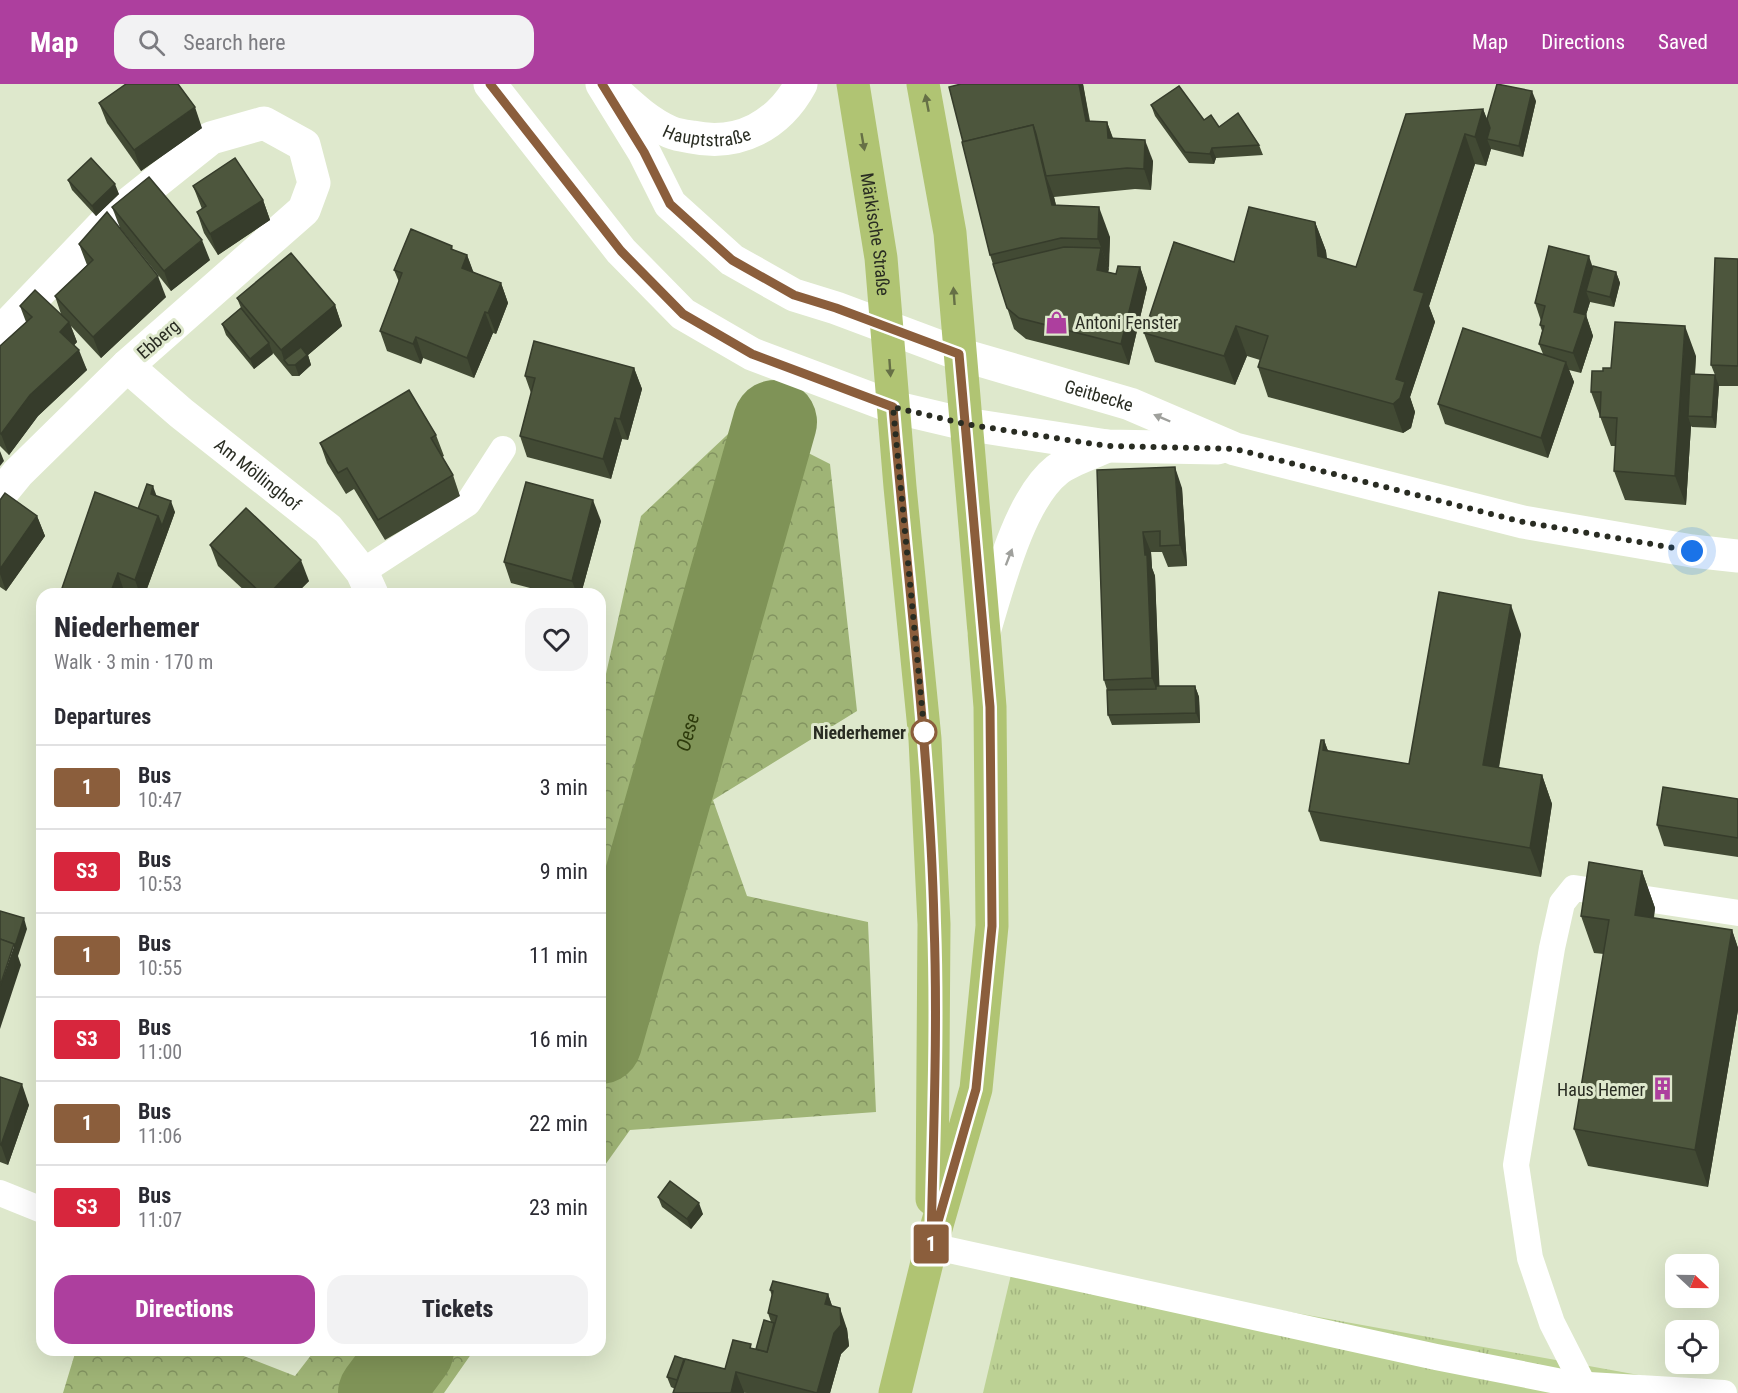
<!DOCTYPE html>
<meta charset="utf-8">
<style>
:root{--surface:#fff;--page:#f2f2f3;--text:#2b2b33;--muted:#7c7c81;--line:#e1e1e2;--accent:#ad3f9e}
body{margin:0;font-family:"Roboto Condensed",sans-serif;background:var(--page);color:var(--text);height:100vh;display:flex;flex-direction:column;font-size:22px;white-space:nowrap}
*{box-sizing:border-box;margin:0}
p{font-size:20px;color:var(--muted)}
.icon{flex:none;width:33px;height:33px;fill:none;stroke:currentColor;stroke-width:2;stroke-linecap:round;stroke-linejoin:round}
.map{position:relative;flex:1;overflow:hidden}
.panel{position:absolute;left:36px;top:504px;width:570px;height:768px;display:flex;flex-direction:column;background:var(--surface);border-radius:18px;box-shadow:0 6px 24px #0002}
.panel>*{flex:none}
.badge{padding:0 12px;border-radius:4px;font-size:21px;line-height:39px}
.needle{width:39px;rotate:112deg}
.controls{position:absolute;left:1665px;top:1170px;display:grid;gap:12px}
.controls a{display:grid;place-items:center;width:54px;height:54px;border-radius:12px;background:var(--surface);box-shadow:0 6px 24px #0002;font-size:30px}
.you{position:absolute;width:30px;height:30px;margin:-15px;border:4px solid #fff;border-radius:50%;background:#1a73e8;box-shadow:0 0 0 9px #1a73e833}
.map>.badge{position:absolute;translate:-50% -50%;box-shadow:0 0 0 3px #fff}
h2{padding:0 18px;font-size:22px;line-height:54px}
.round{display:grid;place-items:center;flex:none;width:63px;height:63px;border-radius:18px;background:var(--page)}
.head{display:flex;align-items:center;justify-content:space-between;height:102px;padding:0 18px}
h1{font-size:28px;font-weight:800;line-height:45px}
.primary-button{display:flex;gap:12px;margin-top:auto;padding:12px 18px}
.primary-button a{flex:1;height:69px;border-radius:18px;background:var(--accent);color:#fff;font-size:24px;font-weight:800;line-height:69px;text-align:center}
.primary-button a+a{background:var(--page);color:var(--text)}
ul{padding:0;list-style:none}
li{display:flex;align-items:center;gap:18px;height:84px;padding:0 18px;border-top:2px solid var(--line)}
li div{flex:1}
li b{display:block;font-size:22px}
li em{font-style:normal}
li .badge{min-width:66px;font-weight:700;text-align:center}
header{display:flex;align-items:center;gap:36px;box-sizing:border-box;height:84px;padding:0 30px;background:var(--accent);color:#fff}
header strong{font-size:28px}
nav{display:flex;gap:33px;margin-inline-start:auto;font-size:21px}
.search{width:420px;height:54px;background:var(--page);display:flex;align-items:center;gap:15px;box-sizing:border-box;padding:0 21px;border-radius:18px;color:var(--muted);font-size:22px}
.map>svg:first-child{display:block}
.grass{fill:url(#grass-tufts)}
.forest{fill:url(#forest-crowns)}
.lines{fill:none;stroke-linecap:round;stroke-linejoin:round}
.river{stroke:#7f9357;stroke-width:84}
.lane{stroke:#fff;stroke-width:26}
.street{stroke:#fff;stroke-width:33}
.secondary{stroke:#fff;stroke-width:33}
.primary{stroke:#b0c473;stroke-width:33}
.wall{fill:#424a34}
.shaded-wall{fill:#363c2b}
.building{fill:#4d563d;stroke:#363c2b;stroke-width:1.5}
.oneway{fill:#667046}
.oneway2{fill:#9fa09c}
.line-casing{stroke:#fff;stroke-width:14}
.line{stroke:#8b5e3c;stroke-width:9}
.walk{stroke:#292c22;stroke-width:6;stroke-dasharray:0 10.8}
.stop-dot{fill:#fff;stroke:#8b5e3c;stroke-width:3}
.labels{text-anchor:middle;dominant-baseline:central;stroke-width:6;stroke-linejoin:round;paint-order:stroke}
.street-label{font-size:18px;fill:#292c22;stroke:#dee8cc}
.poi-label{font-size:18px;fill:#292c22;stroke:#dee8cc;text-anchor:start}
.stop-label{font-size:18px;font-weight:bold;fill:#292c22;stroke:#dee8cc;text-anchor:end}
.water-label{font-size:20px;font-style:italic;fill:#2e3b0c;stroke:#dee8cc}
</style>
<header>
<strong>Map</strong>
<div class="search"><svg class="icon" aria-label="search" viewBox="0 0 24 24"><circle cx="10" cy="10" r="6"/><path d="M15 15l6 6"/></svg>Search here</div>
<nav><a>Map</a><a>Directions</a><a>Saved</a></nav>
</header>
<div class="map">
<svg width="1738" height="1309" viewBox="0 0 1738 1309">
<defs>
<pattern id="grass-tufts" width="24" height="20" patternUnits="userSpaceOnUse" patternTransform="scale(1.5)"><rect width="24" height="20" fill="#bcd194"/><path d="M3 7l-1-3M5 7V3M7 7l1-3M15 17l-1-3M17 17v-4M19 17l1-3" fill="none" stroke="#a2b47f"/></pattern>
<pattern id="forest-crowns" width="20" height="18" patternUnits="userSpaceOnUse" patternTransform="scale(1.5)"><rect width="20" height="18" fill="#9fb476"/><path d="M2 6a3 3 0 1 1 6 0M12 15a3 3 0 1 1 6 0" fill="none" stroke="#829360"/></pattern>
</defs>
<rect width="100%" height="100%" fill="#dee8cc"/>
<!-- grass -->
<polygon class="grass" points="1014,1178 1738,1309 983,1309"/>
<!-- forest -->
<g class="forest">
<polygon points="743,336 830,380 857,627 713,716 747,812 868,838 876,1028 630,1046 600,1088 600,617 641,432"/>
<polygon points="76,1266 228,1266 295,1292 315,1266 474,1266 444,1309 63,1309"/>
</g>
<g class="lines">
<!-- river -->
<g class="river">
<path id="s1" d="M600,958L775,338"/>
<polyline points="380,1309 412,1266"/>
</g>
<!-- lane -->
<g class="lane">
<polyline points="362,488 468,419 503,365"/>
<polyline points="0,1109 42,1126"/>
<polyline points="931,1162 1436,1273 1572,1300 1724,1309"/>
<polyline points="1583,1300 1552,1239 1530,1174 1516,1081 1552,864 1562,819 1574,804 1738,829"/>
</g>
<!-- street -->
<g class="street">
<path id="s2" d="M607,0C627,18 645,37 670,48C677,51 685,52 692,53C739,63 779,41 801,0"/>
<polyline points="0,249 107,137 211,54 264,39 304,61 314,99 304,126 127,282 18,389 0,411"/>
<path id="s3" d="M127,282L181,329L328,445L362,488L372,510"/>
</g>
<!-- secondary -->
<g class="secondary">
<polyline points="490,0 621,167 683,230 752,270 893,323 965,340 1107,362 1218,364"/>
<path id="s4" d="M602,0L644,68L670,120L732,176L794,211L836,224L959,270L1130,320L1235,365L1523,438L1692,467L1738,472"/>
<path d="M984,548C998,502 1019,416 1057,386C1070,376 1093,369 1107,362"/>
</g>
<!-- primary -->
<g class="primary">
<path id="s5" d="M853,0L881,174L900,403L925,655L934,840L932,1115"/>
<polyline points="895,1309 931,1162 976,1005 992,842 990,623 984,548 950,149 923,0"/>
</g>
</g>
<!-- wall -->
<g class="wall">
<polygon points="1083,0 1090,37 1107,38 1113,54 1153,77 1151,106 1135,105 1054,113 1056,121 1110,153 1108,188 1116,190 1140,183 1147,204 1129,281 1026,255 1014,245 990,171"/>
<polygon points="1536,17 1523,73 1491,65 1486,82 1475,80 1429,222 1435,238 1410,313 1415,328 1411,344 1403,349 1268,313 1258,283 1260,276 1247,272 1235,301 1155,278 1144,249 1234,178 1315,138 1326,167 1327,175 1356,183 1483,25 1487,35"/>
<polygon points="99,19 202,44 141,87 107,39"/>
<polygon points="1151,21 1204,36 1259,61 1263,71 1216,74 1214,80 1189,79 1155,32"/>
<polygon points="68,96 119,110 96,132 72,106"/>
<polygon points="193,102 263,116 270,136 218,171 204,149 197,128 202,125"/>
<polygon points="112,123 210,176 171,207 120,144"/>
<polygon points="79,160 166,213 101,274 71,242 77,258 74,261 87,286 38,332 9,371 0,362 0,262 26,238 20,222 61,230 55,212 87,181"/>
<polygon points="452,162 453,166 467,171 473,188 501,199 508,219 496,250 493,249 474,294 423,274 421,280 387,267 380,247 399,198 394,186"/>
<polygon points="1738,175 1738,302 1719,302 1716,344 1692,343 1691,342 1686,421 1625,416 1614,387 1616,362 1611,362 1591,308 1603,287 1611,284 1696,272 1695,290 1715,291 1711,281"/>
<polygon points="1593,182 1616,188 1620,199 1614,223 1590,218 1586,231 1593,252 1581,289 1569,286 1574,298 1548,374 1445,340 1438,320 1543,270 1539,260 1542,247 1540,241 1541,237 1535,219"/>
<polygon points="237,214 335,221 342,242 308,271 311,281 299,292 292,292 273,269 254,285 226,251 222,240 241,224"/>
<polygon points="634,284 642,305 628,356 622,355 611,395 527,373 520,352 531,309 525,292"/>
<polygon points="436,351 444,372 442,373 453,391 460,412 385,456 354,405 346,410 327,379 320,359"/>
<polygon points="1097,386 1182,404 1187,482 1168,483 1162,468 1151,468 1152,484 1155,492 1159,602 1195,602 1199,613 1200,639 1112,641 1108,631 1107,606 1104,596"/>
<polygon points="156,412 175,428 145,510 60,510 138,425"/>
<polygon points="0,416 37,432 45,452 6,507 0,503"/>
<polygon points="601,437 581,510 553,510 511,499 504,478"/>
<polygon points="210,461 309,497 296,510 248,510 218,482"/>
<polygon points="1521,550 1499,684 1542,691 1552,720 1541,793 1320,757 1309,727 1324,656 1328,667 1409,680"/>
<polygon points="1738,715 1738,773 1664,762 1657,741"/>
<polygon points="1642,787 1655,824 1654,834 1732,846 1738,864 1738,926 1708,1103 1588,1082 1574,1045 1604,870 1594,869 1581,832"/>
<polygon points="0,993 29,1021 8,1081 0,1078"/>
<polygon points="658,1113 703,1130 691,1145 662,1123"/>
<polygon points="770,1206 828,1210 832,1222 847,1245 849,1262 841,1270 830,1309 747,1309 675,1305 671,1303 667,1293 684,1275 725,1285 752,1264 756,1265 771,1238 768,1229 772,1212"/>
</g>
<!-- shaded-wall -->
<g class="shaded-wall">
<polygon points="1079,0 1083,0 1093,58 1086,37"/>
<polygon points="1532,7 1536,17 1523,73 1519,62"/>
<polygon points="195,23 202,44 141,87 134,66"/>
<polygon points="1483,25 1494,54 1487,55 1491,65 1486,82 1475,53"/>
<polygon points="1107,38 1114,58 1108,54"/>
<polygon points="1033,41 1049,92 1046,92 1054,113 1063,151 1052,121"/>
<polygon points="1465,50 1475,80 1429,222 1435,238 1410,313 1415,328 1411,344 1403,349 1393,320 1396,295 1414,206"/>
<polygon points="1145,56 1153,77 1151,106 1144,85"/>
<polygon points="1212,64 1216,74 1214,80 1210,70"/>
<polygon points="115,100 119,110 96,132 92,122"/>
<polygon points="263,116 270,136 218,171 210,150"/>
<polygon points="1099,123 1110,153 1109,185 1098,155"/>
<polygon points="1315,138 1326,167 1329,202 1318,172"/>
<polygon points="202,156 210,176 171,207 164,187"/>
<polygon points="1101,164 1109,185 1104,206 1097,186"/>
<polygon points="467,171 475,192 462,184"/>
<polygon points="1589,172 1596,193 1586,207 1590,218 1586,231 1593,252 1581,289 1573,269 1574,228"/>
<polygon points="1140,183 1147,204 1129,281 1121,260"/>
<polygon points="1616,188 1620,199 1614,223 1610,213"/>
<polygon points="158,192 166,213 101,274 93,253"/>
<polygon points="501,199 508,219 496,250 488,229"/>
<polygon points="335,221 342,242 308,271 311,281 299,292 295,281 284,276 281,266"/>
<polygon points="485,228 493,249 474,294 467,274"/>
<polygon points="69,238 77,258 68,268 60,248"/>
<polygon points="1236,242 1247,272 1235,301 1224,272"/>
<polygon points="1685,242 1696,272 1692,332 1688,332 1691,342 1686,421 1675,392"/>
<polygon points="416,253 423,274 421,280 413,260"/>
<polygon points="269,259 273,270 254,285 250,275"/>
<polygon points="79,266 87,286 38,332 9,371 1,350 30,311"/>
<polygon points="1566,278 1574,298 1548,374 1541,354"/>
<polygon points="634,284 642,305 628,356 620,335"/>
<polygon points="1715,291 1719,302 1716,344 1712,333"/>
<polygon points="615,334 622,355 611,395 603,375"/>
<polygon points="0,367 4,377 0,382"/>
<polygon points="1175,383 1182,404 1187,482 1180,461"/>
<polygon points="153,402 157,413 151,410"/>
<polygon points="593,416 601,437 581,510 577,510 572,497"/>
<polygon points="171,417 175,428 166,453 162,442"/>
<polygon points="37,432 45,452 6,507 0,490 0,485"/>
<polygon points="158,432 166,453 145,510 140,510 135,496"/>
<polygon points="1143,448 1151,468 1152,484 1155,492 1160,615 1152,594"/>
<polygon points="301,476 309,497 296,510 269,510"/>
<polygon points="118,489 125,510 110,510"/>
<polygon points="1511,521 1521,550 1494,711 1483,681"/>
<polygon points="1195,602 1199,613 1200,639 1196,629"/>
<polygon points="1324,656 1335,686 1323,666"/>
<polygon points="1542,691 1552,720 1541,793 1530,764"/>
<polygon points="1642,787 1655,824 1648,868 1635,831"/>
<polygon points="24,834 27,845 18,872 21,881 0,945 0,902"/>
<polygon points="1732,846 1738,864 1738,926 1708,1103 1695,1066"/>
<polygon points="22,1000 29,1021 8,1081 1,1061"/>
<polygon points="699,1119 703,1130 691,1145 687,1135"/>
<polygon points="828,1210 835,1230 825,1220"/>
<polygon points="840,1224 847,1245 849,1262 841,1270 830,1309 817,1309"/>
<polygon points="736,1288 744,1308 744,1309 731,1309"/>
</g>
<!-- building -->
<g class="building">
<polygon points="126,0 178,0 195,23 134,66 99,19"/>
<polygon points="961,0 1079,0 1086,37 1107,38 1108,54 1145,56 1144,85 1127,84 1046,92 1036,50 1033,41 963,58 949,3"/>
<polygon points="1497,0 1532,7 1519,62 1487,55 1490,44 1487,35"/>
<polygon points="1179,2 1204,36 1211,31 1219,43 1238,29 1259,61 1212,64 1210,70 1185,68 1151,21"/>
<polygon points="1483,25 1475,53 1465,50 1414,206 1424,209 1396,295 1405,298 1400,314 1393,320 1258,283 1268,252 1236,242 1224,272 1144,249 1174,158 1234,178 1249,123 1315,138 1318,172 1356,183 1406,30"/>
<polygon points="1033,41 1052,121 1099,123 1098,155 1061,154 990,171 962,58"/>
<polygon points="91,74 115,100 92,122 68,96"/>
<polygon points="235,74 263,116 210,150 197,128 206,122 193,102"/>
<polygon points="149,93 202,156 164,187 112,123"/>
<polygon points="107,128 158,192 93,253 55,212 93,176 79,160"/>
<polygon points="411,145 452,162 451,165 467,171 462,184 501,199 488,229 485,228 467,274 416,253 413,260 380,247 402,189 394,186"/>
<polygon points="1549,162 1589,172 1574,228 1586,231 1573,269 1539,260 1544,242 1540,241 1545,222 1535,219"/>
<polygon points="1064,163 1101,164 1097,186 1116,190 1118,182 1140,183 1121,260 1019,234 1007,224 993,180"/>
<polygon points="291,169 335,221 281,266 237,214"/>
<polygon points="1715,174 1738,175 1738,282 1711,281"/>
<polygon points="1593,182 1616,188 1610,213 1586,207"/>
<polygon points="35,206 69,238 60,248 79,266 30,311 1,350 0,349 0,262 32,233 20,222"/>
<polygon points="241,224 269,259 250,275 222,240"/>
<polygon points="1615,238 1685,242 1675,392 1614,387 1617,334 1600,333 1601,308 1591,308 1592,287 1603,287 1603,284 1611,284"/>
<polygon points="1463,244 1566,278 1541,354 1438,320"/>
<polygon points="534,257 634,284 620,335 615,334 603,375 520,352 535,294 525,292"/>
<polygon points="301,263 307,271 295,281 288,281 284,276"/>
<polygon points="1690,290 1715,291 1712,333 1688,332"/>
<polygon points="409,306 436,351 431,354 453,391 378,436 347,384 338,389 320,359"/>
<polygon points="1175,383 1180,461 1160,462 1160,447 1143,448 1145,471 1147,471 1152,594 1104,596 1097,386"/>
<polygon points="526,398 593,416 572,497 504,478"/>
<polygon points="147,400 153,402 151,410 171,417 162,442 158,432 138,425"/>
<polygon points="95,408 158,432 135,496 118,489 110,510 60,510"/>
<polygon points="5,409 37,432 0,485 0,416"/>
<polygon points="246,424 301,476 269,510 262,510 210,461"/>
<polygon points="1439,508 1511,521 1483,681 1542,691 1530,764 1309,727 1321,656 1324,656 1323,666 1409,680"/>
<polygon points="1156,602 1195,602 1196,629 1108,631 1107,606 1156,605"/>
<polygon points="1663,703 1738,715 1738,754 1657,741"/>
<polygon points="1589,778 1642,787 1635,831 1732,846 1695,1066 1574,1045 1609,836 1581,832"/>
<polygon points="0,827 24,834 15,862 14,860 0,855"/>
<polygon points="0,855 14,860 0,902"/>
<polygon points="0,993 22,1000 1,1061 0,1060"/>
<polygon points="670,1097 699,1119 687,1135 658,1113"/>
<polygon points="773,1197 828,1210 825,1220 840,1224 841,1241 834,1249 817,1309 736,1288 731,1309 673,1309 685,1275 725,1285 733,1256 751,1260 750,1264 767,1268 777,1232 768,1229 773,1207 770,1206"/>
<polygon points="764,1236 774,1239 767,1268 756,1265"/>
<polygon points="675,1272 684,1275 677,1296 667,1293"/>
</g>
<!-- one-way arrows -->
<defs><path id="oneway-solid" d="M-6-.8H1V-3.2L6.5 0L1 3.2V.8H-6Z" transform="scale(1.5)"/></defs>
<g class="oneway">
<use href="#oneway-solid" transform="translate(927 19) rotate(-101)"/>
<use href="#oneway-solid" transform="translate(863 58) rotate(80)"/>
<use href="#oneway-solid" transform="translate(954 212) rotate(-94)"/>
<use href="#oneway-solid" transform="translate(890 284) rotate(86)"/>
</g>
<g class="oneway2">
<use href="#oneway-solid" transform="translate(1162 334) rotate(-157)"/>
<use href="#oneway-solid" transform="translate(1009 473) rotate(-69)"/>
</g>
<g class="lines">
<defs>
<path id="line" d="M490,0L621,167L683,230L752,270L893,323C907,495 930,667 934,839C938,947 933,1055 931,1162L976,1005L992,842L990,623L959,270L836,224L794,211L732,176L670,120L644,68L602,0"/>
</defs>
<!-- line casing -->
<use href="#line" class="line-casing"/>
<!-- line -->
<use href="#line" class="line"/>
<!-- walk -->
<polyline class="walk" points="924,648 925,655 893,323 965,340 1107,362 1235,365 1523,438 1692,467"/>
</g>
<!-- icons -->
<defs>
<symbol id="shop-bare" viewBox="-9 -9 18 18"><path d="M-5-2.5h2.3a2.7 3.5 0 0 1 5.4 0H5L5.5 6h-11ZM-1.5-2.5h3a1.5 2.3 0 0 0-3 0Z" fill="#ad3f9e" stroke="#dee8cc" stroke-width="2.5" paint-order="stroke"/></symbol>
<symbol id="building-bare" viewBox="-9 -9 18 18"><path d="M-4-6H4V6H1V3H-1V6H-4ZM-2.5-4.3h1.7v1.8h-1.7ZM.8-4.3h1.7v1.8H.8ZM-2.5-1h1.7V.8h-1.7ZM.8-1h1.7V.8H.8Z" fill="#ad3f9e" stroke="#dee8cc" stroke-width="2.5" paint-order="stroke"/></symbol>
</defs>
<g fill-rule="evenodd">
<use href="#shop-bare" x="1040" y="222" width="33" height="33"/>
<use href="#building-bare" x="1646" y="988" width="33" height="33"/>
</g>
<!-- markers -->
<circle class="stop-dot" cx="924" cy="648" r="12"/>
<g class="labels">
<!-- street labels -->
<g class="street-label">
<text stroke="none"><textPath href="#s2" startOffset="117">Hauptstraße</textPath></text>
<text stroke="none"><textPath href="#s5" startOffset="152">Märkische Straße</textPath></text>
<text transform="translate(158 255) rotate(-41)">Ebberg</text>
<text stroke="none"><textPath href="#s4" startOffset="614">Geitbecke</textPath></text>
<text stroke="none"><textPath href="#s3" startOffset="170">Am Möllinghof</textPath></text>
</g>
<!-- poi labels -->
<g class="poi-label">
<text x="1075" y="238">Antoni Fenster</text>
<text x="1645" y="1005" text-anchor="end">Haus Hemer</text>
</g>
<!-- stop labels -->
<g class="stop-label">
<text x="906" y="648">Niederhemer</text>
</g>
<!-- water labels -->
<g class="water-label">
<text stroke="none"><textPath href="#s1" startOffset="322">Oese</textPath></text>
</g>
</g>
</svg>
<div class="controls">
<a><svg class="needle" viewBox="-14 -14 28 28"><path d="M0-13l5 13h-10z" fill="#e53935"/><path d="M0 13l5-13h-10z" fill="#7c7c81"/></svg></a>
<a><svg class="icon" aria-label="locate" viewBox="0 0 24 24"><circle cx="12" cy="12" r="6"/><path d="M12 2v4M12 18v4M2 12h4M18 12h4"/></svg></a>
</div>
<div class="you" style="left:1692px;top:467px"></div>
<b class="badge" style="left:931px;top:1160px;background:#8b5e3c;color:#fff">1</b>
<section class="panel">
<div class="head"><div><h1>Niederhemer</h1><p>Walk · 3 min · 170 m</p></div><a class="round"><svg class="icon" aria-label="heart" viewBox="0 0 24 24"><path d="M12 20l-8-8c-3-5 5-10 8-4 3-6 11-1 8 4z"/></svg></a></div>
<h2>Departures</h2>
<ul>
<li><span class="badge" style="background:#8b5e3c;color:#fff">1</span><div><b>Bus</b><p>10:47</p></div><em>3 min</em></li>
<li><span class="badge" style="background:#d7263d;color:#fff">S3</span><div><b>Bus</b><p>10:53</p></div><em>9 min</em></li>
<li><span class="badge" style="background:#8b5e3c;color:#fff">1</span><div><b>Bus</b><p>10:55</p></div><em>11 min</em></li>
<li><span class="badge" style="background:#d7263d;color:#fff">S3</span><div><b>Bus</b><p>11:00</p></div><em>16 min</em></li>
<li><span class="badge" style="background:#8b5e3c;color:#fff">1</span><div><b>Bus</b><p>11:06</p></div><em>22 min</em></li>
<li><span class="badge" style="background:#d7263d;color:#fff">S3</span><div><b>Bus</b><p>11:07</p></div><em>23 min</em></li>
</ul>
<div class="primary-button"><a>Directions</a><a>Tickets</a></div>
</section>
</div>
